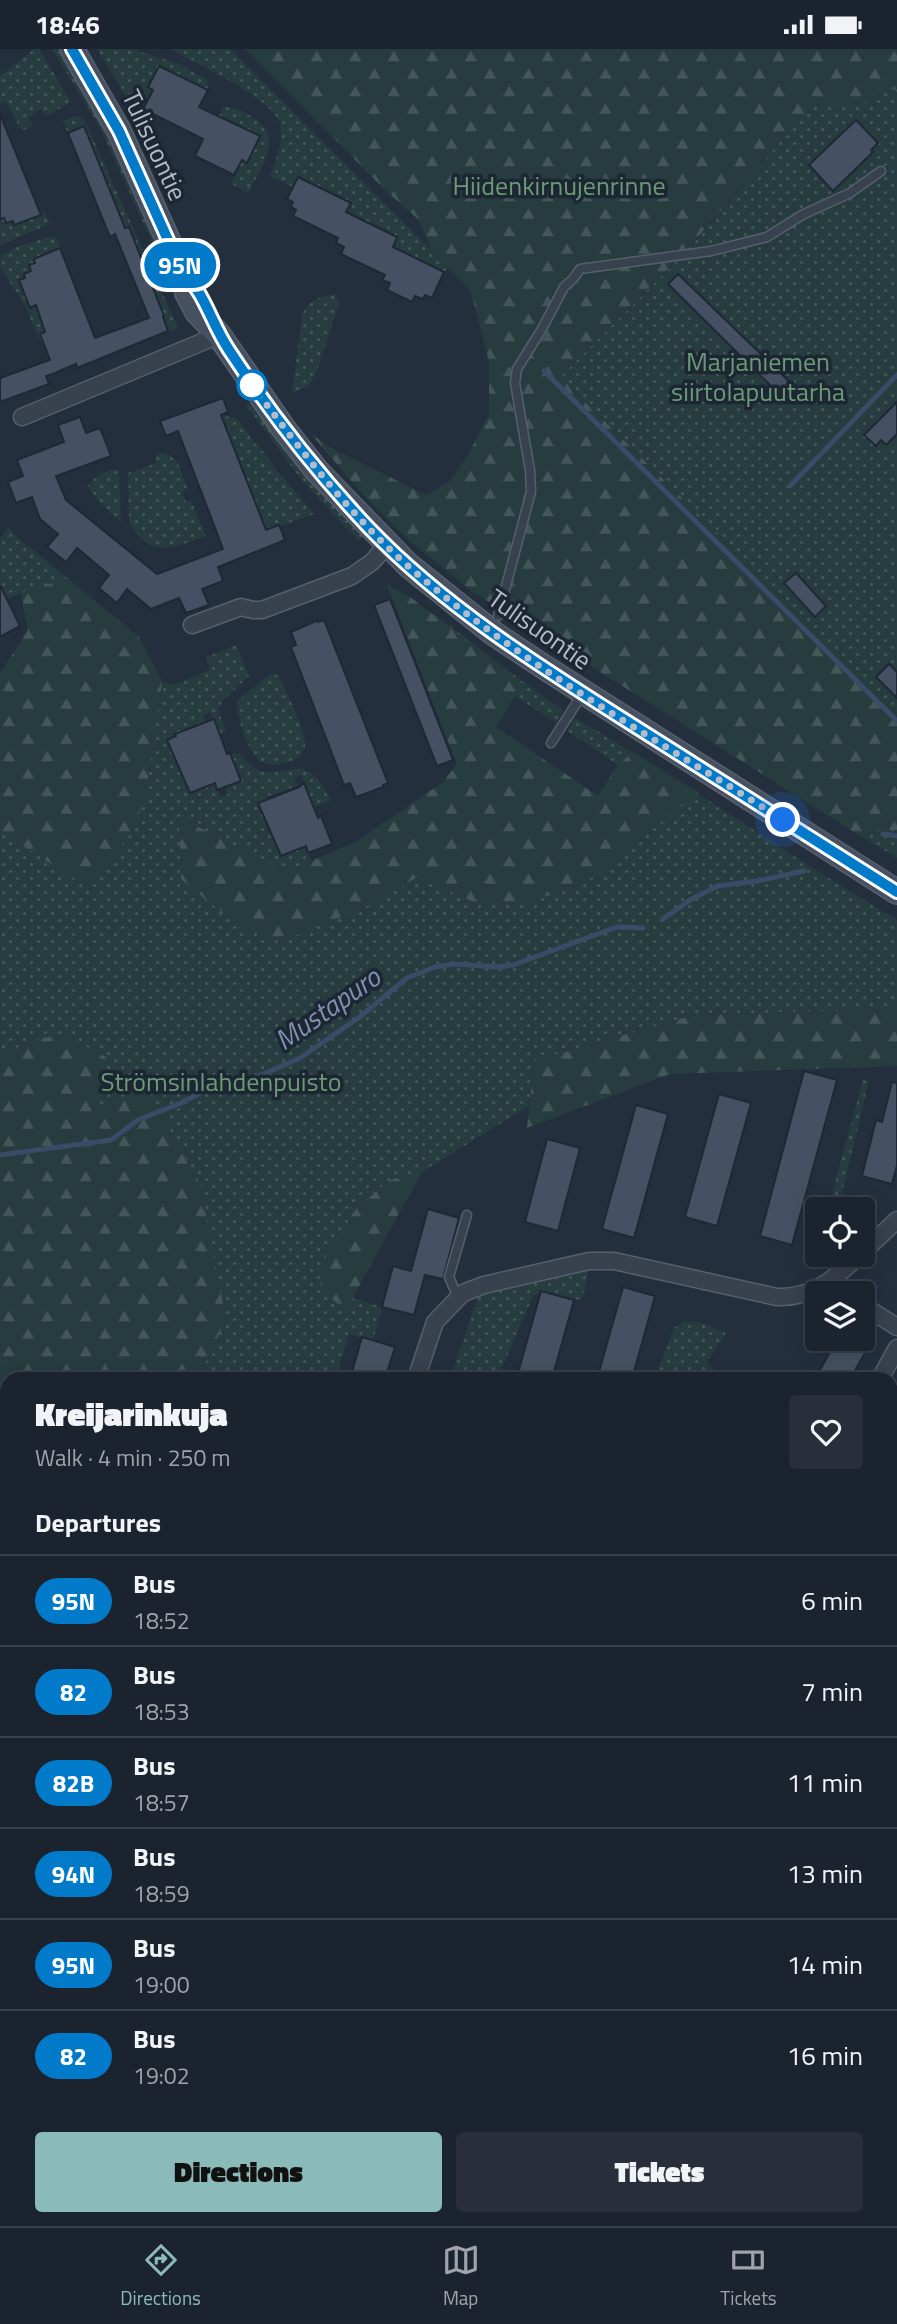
<!DOCTYPE html>
<meta charset="utf-8">
<style>
:root{--surface:#1b232e;--page:#282f3a;--text:#f1f3f6;--muted:#a0a4aa;--line:#39404a;--accent:#8bbbb9}
body{margin:0;font-family:"Titillium Web",sans-serif;background:var(--page);color:var(--text);height:100vh;display:flex;flex-direction:column;font-size:26px;white-space:nowrap}
*{box-sizing:border-box;margin:0}
p{font-size:23px;color:var(--muted)}
.icon{flex:none;width:38px;height:38px;fill:none;stroke:currentColor;stroke-width:2;stroke-linecap:round;stroke-linejoin:round}
.map{position:relative;flex:1;overflow:hidden}
.sheet{position:absolute;left:0px;top:1323px;width:898px;height:854px;display:flex;flex-direction:column;background:var(--surface);border-radius:21px 21px 0 0;box-shadow:0 4px 18px #0003,0 0 0 2px var(--line)}
.sheet>*{flex:none}
.badge{padding:0 14px;border-radius:23px;font-size:24px;line-height:46px}
.tools{position:absolute;left:805px;top:1148px;display:grid;gap:14px}
.tools a{display:grid;place-items:center;width:70px;height:70px;border-radius:7px;background:var(--surface);box-shadow:0 4px 18px #0003,0 0 0 2px var(--line);font-size:35px}
.you{position:absolute;width:35px;height:35px;margin:-18px;border:5px solid #fff;border-radius:50%;background:#1a73e8;box-shadow:0 0 0 10px #1a73e833}
.map>.badge{position:absolute;translate:-50% -50%;box-shadow:0 0 0 4px #fff}
h2{padding:0 35px;font-size:26px;line-height:63px}
.round{display:grid;place-items:center;flex:none;width:74px;height:74px;border-radius:7px;background:var(--page)}
.headline{display:flex;align-items:center;justify-content:space-between;height:119px;padding:0 35px}
h1{font-size:33px;font-weight:800;line-height:52px}
.cta{display:flex;gap:14px;margin-top:auto;padding:14px 35px}
.cta a{flex:1;height:80px;border-radius:7px;background:var(--accent);color:#111;font-size:28px;font-weight:800;line-height:80px;text-align:center}
.cta a+a{background:var(--page);color:var(--text)}
ul{padding:0;list-style:none}
li{display:flex;align-items:center;gap:21px;height:91px;padding:0 35px;border-top:2px solid var(--line)}
li div{flex:1}
li b{display:block;font-size:26px}
li em{font-style:normal}
li .badge{min-width:77px;font-weight:700;text-align:center}
.status{display:flex;justify-content:space-between;align-items:center;height:49px;padding:0 35px;background:var(--surface);direction:ltr}
.status svg{height:19px;fill:currentColor}
.tab-bar{display:flex;justify-content:space-around;align-items:center;height:98px;border-top:2px solid var(--line);background:var(--surface);font-size:19px;color:var(--muted)}
.tab-bar a{display:grid;justify-items:center;gap:4px}
.tab-bar .active{color:var(--accent)}
.map>svg:first-child{display:block}
.green{fill:url(#green-dots)}
.forest{fill:url(#forest-firs)}
.water{fill:url(#water-rules)}
.lines{fill:none;stroke-linecap:round;stroke-linejoin:round}
.stream{stroke:#394c67;stroke-width:5}
.building{fill:#455162;stroke:#1f2835;stroke-width:2}
.lane-casing{stroke:#565f6c;stroke-width:11}
.street-casing{stroke:#565f6c;stroke-width:19}
.secondary-casing{stroke:#565f6c;stroke-width:26}
.lane{stroke:#38414e;stroke-width:8}
.street{stroke:#38414e;stroke-width:16}
.secondary{stroke:#465061;stroke-width:23}
.line-casing{stroke:#fff;stroke-width:16}
.line{stroke:#007ac9;stroke-width:10}
.walk{stroke:#b4bcc9;stroke-width:7;stroke-dasharray:0 12.6}
.stop-dot{fill:#fff;stroke:#007ac9;stroke-width:3.5}
.labels{text-anchor:middle;dominant-baseline:central;stroke-width:7;stroke-linejoin:round;paint-order:stroke}
.street-label{font-size:26px;fill:#b4bcc9;stroke:#1d2633}
.park-label{font-size:26px;fill:#6b9a76;stroke:#1d2633}
.water-label{font-size:28px;font-style:italic;fill:#7c92b1;stroke:#1d2633}
</style>
<div class="status"><b>18:46</b><svg viewBox="0 0 49 12"><path d="M0 12V9h3v3zM5 12V6h3v6zM10 12V3h3v9zM15 12V0h3v12zM26 1h20v11H26zM47 4h2v5h-2z"/></svg></div>
<div class="map">
<svg width="897" height="2177" viewBox="0 0 897 2177">
<defs>
<pattern id="green-dots" width="8" height="8" patternUnits="userSpaceOnUse" patternTransform="scale(1.75)"><rect width="8" height="8" fill="#263c3f"/><path d="M2 2h.1M6 6h.1" fill="none" stroke="#435659" stroke-width="1.8" stroke-linecap="round"/></pattern>
<pattern id="forest-firs" width="22" height="20" patternUnits="userSpaceOnUse" patternTransform="scale(1.75)"><rect width="22" height="20" fill="#263c3f"/><path d="M5 1l3.5 6h-7zM16 11l3.5 6h-7z" fill="#435659"/></pattern>
<pattern id="water-rules" width="6" height="5" patternUnits="userSpaceOnUse" patternTransform="scale(1.75)"><rect width="6" height="5" fill="#394c67"/><path d="M0 2.5h6" fill="none" stroke="#53647b"/></pattern>
</defs>
<rect width="100%" height="100%" fill="#242f3e"/>
<!-- green -->
<g class="green">
<polygon points="34,0 39,0 71,53 47,67 41,60 28,69 33,78 23,81 19,77 6,53 0,55 0,27"/>
<polygon points="52,0 62,0 94,53 168,211 179,252 100,79"/>
<polygon points="97,0 132,0 179,15 207,31 208,41 159,17 148,38 153,41 143,60 133,64 122,40"/>
<path d="M171,0H230L449,219L444,223L393,198L397,188L346,163L351,153L298,128L293,138L270,127C276,111 284,94 280,75C274,50 195,14 171,0Z"/>
<polygon points="860,0 897,0 897,662 560,328 683,206"/>
<path d="M223,58C234,58 240,61 249,66C287,86 262,115 249,144L231,135L242,111L246,113L259,87L219,67Z"/>
<polygon points="72,68 81,68 85,72 178,279 169,283 163,268 164,266 129,178 125,179 84,78 68,84 63,72"/>
<polygon points="44,163 50,175 0,196 0,170 4,169 7,174 13,172 15,176"/>
<polygon points="52,187 57,190 61,199 34,210 35,214 29,216 31,222 24,225 25,229 19,231 21,237 27,235 33,249 27,252 30,259 36,256 38,261 49,289 52,317 24,255 0,218 0,208 16,198"/>
<path d="M335,245L339,254L318,319L309,337L292,344L302,266C310,249 318,249 335,245Z"/>
<polygon points="253,353 364,486 358,492 300,429 246,356"/>
<polygon points="224,366 238,371 256,395 260,398 275,419 314,465 242,491 260,465 247,433 228,419 240,414 228,382 211,374"/>
<path d="M161,404C179,406 181,423 187,438L182,444L186,453L191,451L206,487C184,494 161,508 142,490C136,485 132,480 129,472L128,424L156,414V406Z"/>
<polygon points="111,421 119,421 121,473 101,455 87,436 99,426"/>
<path d="M9,478L17,488L139,588L162,633L175,636L210,620L206,608L236,596L249,627L223,651L218,661L226,682L219,685L210,663L203,666L206,673L175,685L176,687L167,691L185,711L177,715L180,723L215,734L220,748L228,746L225,738L241,731L230,704L241,705C267,742 288,709 311,724C320,730 325,742 331,751L314,758L301,726L294,730L297,737L266,748L267,751L258,754L261,762L270,759L276,775L267,779L281,807L306,797L311,812L356,793L443,733L457,715L387,536C449,570 504,622 563,661L556,674L515,647L496,678L598,747L618,716L567,682L575,669C685,733 788,806 897,871V960L694,966L534,1012L529,1057L422,1123L352,1249L382,1258L373,1292L349,1285L336,1330H7V1474L0,1469V625L28,581L21,544L0,553V489Z"/>
<path d="M270,625H276L281,631C287,644 307,685 305,697C303,714 272,720 260,712C248,703 236,667 237,652Z"/>
<polygon points="879,781 897,781 897,809 862,788"/>
<polygon points="863,1031 869,1032 842,1144 851,1148 850,1160 828,1160"/>
<polygon points="588,1221 583,1250 574,1251 543,1242 533,1247 499,1326 515,1330 450,1330 478,1247"/>
<polygon points="685,1272 699,1273 726,1284 707,1313 716,1324 712,1330 671,1330 657,1322 674,1279"/>
</g>
<!-- forest -->
<g class="forest">
<polygon points="245,0 897,0 897,43 887,34 865,53 857,56 813,55 683,205 560,328 897,662 897,781 879,781 862,788 470,541 411,493 369,452 309,383 329,398 426,446 449,433 468,406 489,365 489,313 471,243 431,200 419,171 385,141"/>
<polygon points="68,530 139,588 162,633 145,750 129,787 87,838 0,782 0,625 28,581 21,543"/>
<polygon points="387,536 410,548 523,635 496,678 598,747 618,716 633,703 699,744 631,796 619,810 584,834 533,852 474,853 417,828 377,853 280,893 236,875 181,830 179,768 286,823 356,793 443,733 457,715"/>
<polygon points="897,960 897,1017 670,1025 527,1079 534,1012 694,966"/>
<polygon points="64,986 106,1008 98,1060 147,1039 200,1135 226,1270 198,1330 7,1330 7,1383 0,1373 0,1011 28,991"/>
<polygon points="422,1122 346,1261 322,1242 318,1220 356,1160 390,1131"/>
<polygon points="897,2068 897,2177 828,2177 830,2170 891,2170 891,2075"/>
</g>
<!-- water -->
<polygon class="water" points="0,1469 7,1474 7,2170 466,2170 469,2177 0,2177"/>
<g class="lines">
<!-- stream -->
<g class="stream">
<polyline points="544,322 897,672"/>
<polyline points="790,437 897,326"/>
<polyline points="883,785 897,787"/>
<polyline points="663,870 690,851 718,837 757,832 804,822"/>
<polyline points="0,1106 111,1091 138,1071 181,1054 218,1035 250,1031 300,1009 361,967 407,929 435,918 454,915 499,918 513,916 617,878 643,879"/>
</g>
</g>
<!-- building -->
<g class="building">
<polygon points="159,17 208,41 199,58 260,87 247,114 242,111 234,126 195,107 203,90 143,60 153,41 148,38"/>
<polygon points="0,65 41,166 14,176 13,172 6,174 4,169 0,170"/>
<polygon points="856,71 878,94 871,101 873,103 833,142 809,116"/>
<polygon points="84,77 125,179 129,178 164,267 163,268 168,282 77,319 76,315 55,324 46,327 49,335 0,353 0,329 50,311 40,285 45,283 36,256 30,259 19,231 25,229 24,225 31,222 29,216 35,214 34,210 60,199 95,289 149,269 115,185 110,188 68,84"/>
<polygon points="298,128 351,154 346,163 397,188 393,198 444,223 432,249 425,246 423,250 415,247 412,253 387,241 390,234 382,231 385,226 341,205 344,198 336,194 338,189 293,167 296,161 291,158 293,153 287,150"/>
<polygon points="678,225 800,343 788,354 668,235"/>
<polygon points="223,349 228,363 221,366 266,481 279,476 285,491 218,518 223,532 202,540 209,556 186,564 179,549 151,560 127,540 117,554 99,539 109,526 77,499 66,513 47,498 58,485 40,470 32,448 16,454 8,433 23,427 17,411 64,393 58,376 80,368 86,384 100,379 111,407 56,427 66,451 157,525 223,500 178,382 166,387 160,372"/>
<polygon points="897,353 897,385 886,396 881,391 876,397 864,386"/>
<polygon points="796,524 826,557 815,568 784,534"/>
<polygon points="0,536 20,577 0,588"/>
<polygon points="390,550 453,711 437,717 374,556"/>
<polygon points="318,571 318,573 324,571 388,734 383,736 383,738 362,746 356,748 350,734 344,736 291,598 296,596 291,583"/>
<polygon points="889,615 897,623 897,649 876,628"/>
<polygon points="214,670 227,705 230,704 241,732 217,741 215,734 190,744 167,691 176,687 175,685"/>
<polygon points="304,734 318,769 321,767 332,795 308,804 306,797 281,807 258,754 299,738"/>
<polygon points="804,1022 837,1031 792,1196 760,1187"/>
<polygon points="892,1033 897,1034 897,1116 892,1135 862,1127 876,1071 882,1073"/>
<polygon points="719,1045 751,1054 717,1177 685,1168"/>
<polygon points="636,1056 668,1065 634,1189 602,1180"/>
<polygon points="547,1090 580,1099 558,1182 525,1173"/>
<polygon points="428,1160 459,1169 443,1230 425,1226 414,1266 382,1258 393,1217 411,1222"/>
<polygon points="623,1238 655,1247 632,1330 597,1330"/>
<polygon points="541,1242 574,1251 552,1330 539,1330 518,1324"/>
<polygon points="362,1288 395,1298 385,1330 350,1330"/>
<polygon points="837,1290 861,1290 856,1299 865,1304 850,1330 815,1330"/>
</g>
<g class="lines">
<defs>
<g id="lane">
<polyline points="498,567 531,443 530,421 515,334 517,320 542,280 564,238 573,230 580,220 711,202 767,188 802,166 850,144 881,122"/>
<polyline points="551,694 583,644"/>
<polyline points="458,1249 449,1228 467,1166"/>
</g>
<g id="street">
<polyline points="22,368 219,286"/>
<polyline points="192,576 241,558 253,561 262,561 352,527 372,513 387,496"/>
<polyline points="863,1203 897,1171"/>
<polyline points="867,1259 897,1278"/>
<path d="M416,1330L435,1273L463,1244L484,1236L589,1212H614L777,1248C814,1249 835,1229 860,1206"/>
<polyline points="880,1330 897,1299"/>
<polyline points="891,1675 897,1667"/>
<polyline points="891,2062 897,2055"/>
<polyline points="558,2170 561,2177"/>
<polyline points="816,2177 819,2170"/>
</g>
<polyline id="secondary" points="72,0 119,82 181,220 187,244 197,263 219,286 284,380 317,422 408,516 493,584 544,618 897,843"/>
</defs>
<!-- lane casing -->
<use href="#lane" class="lane-casing"/>
<!-- street casing -->
<use href="#street" class="street-casing"/>
<!-- secondary casing -->
<use href="#secondary" class="secondary-casing"/>
<!-- lane -->
<use href="#lane" class="lane"/>
<!-- street -->
<use href="#street" class="street"/>
<!-- secondary -->
<use href="#secondary" class="secondary"/>
</g>
<g class="lines">
<defs>
<path id="line" d="M72,0L119,82L181,220C207,248 210,272 229,301C271,365 317,424 370,480C445,558 538,616 628,673C718,730 808,786 897,843"/>
</defs>
<!-- line casing -->
<use href="#line" class="line-casing"/>
<!-- line -->
<use href="#line" class="line"/>
<!-- walk -->
<path class="walk" d="M252,336C300,400 348,464 408,517C520,615 658,691 783,771"/>
</g>
<!-- markers -->
<circle class="stop-dot" cx="252" cy="336" r="14"/>
<g class="labels">
<!-- street labels -->
<g class="street-label">
<text transform="translate(155 96) rotate(65)">Tulisuontie</text>
<text transform="translate(540 580) rotate(35)">Tulisuontie</text>
</g>
<!-- park labels -->
<g class="park-label">
<text x="559" y="136">Hiidenkirnujenrinne</text>
<text x="758" y="312">Marjaniemen<tspan x="758" dy="30">siirtolapuutarha</tspan></text>
<text x="221" y="1032">Strömsinlahdenpuisto</text>
</g>
<!-- water labels -->
<g class="water-label">
<text transform="translate(327 959) rotate(-35)">Mustapuro</text>
</g>
</g>
</svg>
<div class="tools">
<a><svg class="icon" aria-label="locate" viewBox="0 0 24 24"><circle cx="12" cy="12" r="6"/><path d="M12 2v4M12 18v4M2 12h4M18 12h4"/></svg></a>
<a><svg class="icon" aria-label="layers" viewBox="0 0 24 24"><path d="M12 4l9 5-9 5-9-5zM3 14l9 5 9-5"/></svg></a>
</div>
<div class="you" style="left:783px;top:771px"></div>
<b class="badge" style="left:180px;top:216px;background:#007ac9;color:#fff">95N</b>
<section class="sheet">
<div class="headline"><div><h1>Kreijarinkuja</h1><p>Walk · 4 min · 250 m</p></div><a class="round"><svg class="icon" aria-label="heart" viewBox="0 0 24 24"><path d="M12 20l-8-8c-3-5 5-10 8-4 3-6 11-1 8 4z"/></svg></a></div>
<h2>Departures</h2>
<ul>
<li><span class="badge" style="background:#007ac9;color:#fff">95N</span><div><b>Bus</b><p>18:52</p></div><em>6 min</em></li>
<li><span class="badge" style="background:#007ac9;color:#fff">82</span><div><b>Bus</b><p>18:53</p></div><em>7 min</em></li>
<li><span class="badge" style="background:#007ac9;color:#fff">82B</span><div><b>Bus</b><p>18:57</p></div><em>11 min</em></li>
<li><span class="badge" style="background:#007ac9;color:#fff">94N</span><div><b>Bus</b><p>18:59</p></div><em>13 min</em></li>
<li><span class="badge" style="background:#007ac9;color:#fff">95N</span><div><b>Bus</b><p>19:00</p></div><em>14 min</em></li>
<li><span class="badge" style="background:#007ac9;color:#fff">82</span><div><b>Bus</b><p>19:02</p></div><em>16 min</em></li>
</ul>
<div class="cta"><a>Directions</a><a>Tickets</a></div>
</section>
</div>
<nav class="tab-bar">
<a class="active"><svg class="icon" aria-label="directions" viewBox="0 0 24 24"><path d="M12 3l9 9-9 9-9-9zM9 14v-3h6M13 9l2 2-2 2"/></svg>Directions</a>
<a><svg class="icon" aria-label="map" viewBox="0 0 24 24"><path d="M3 6l6-2 6 2 6-2v14l-6 2-6-2-6 2zM9 4v14M15 6v14"/></svg>Map</a>
<a><svg class="icon" aria-label="tickets" viewBox="0 0 24 24"><path d="M3 7h18v10H3zM15 7v10"/></svg>Tickets</a>
</nav>
